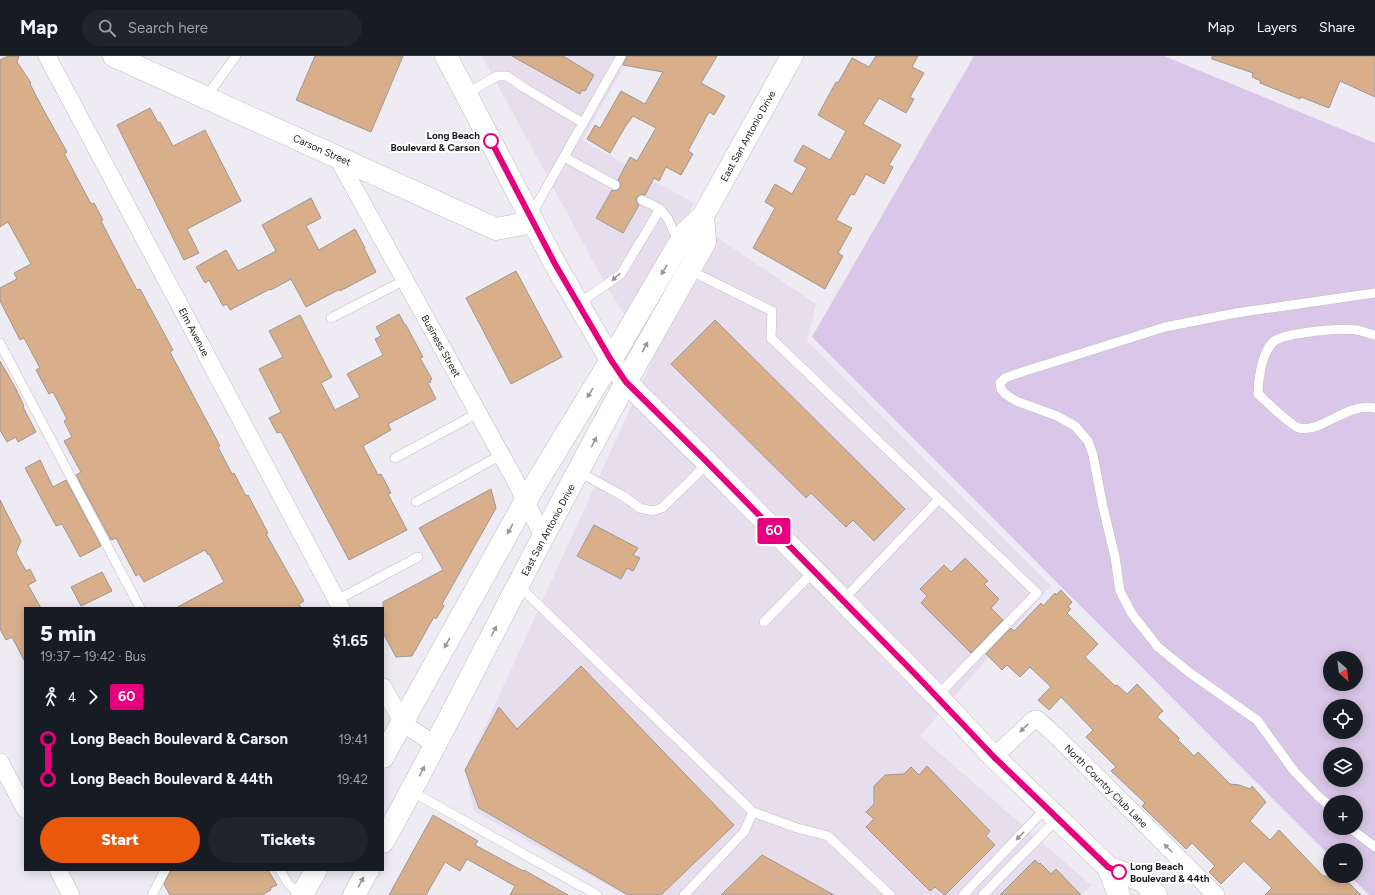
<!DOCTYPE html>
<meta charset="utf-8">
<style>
:root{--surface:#171b24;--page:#20242c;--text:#f1f3f6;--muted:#9ea1a6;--line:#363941;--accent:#ea580c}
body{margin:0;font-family:Figtree,sans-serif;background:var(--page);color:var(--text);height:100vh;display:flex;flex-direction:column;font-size:15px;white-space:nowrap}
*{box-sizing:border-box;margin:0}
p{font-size:13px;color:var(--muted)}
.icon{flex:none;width:22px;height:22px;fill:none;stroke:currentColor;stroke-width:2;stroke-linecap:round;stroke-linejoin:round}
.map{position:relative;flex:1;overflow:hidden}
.sheet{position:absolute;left:24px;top:551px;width:360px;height:264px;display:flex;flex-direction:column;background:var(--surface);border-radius:0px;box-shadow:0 2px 10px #0003}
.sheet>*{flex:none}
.badge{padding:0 8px;border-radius:3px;font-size:14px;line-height:26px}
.needle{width:26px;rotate:152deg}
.controls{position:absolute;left:1323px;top:595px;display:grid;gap:8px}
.controls a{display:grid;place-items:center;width:40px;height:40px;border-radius:50%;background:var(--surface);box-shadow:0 2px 10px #0003;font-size:20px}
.map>.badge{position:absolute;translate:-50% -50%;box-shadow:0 0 0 2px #fff}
.legs{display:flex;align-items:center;gap:6px;height:44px;padding:0 16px;font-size:13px}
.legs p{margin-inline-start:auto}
.overview{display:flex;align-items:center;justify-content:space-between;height:68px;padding:0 16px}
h1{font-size:22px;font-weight:800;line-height:30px}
.action{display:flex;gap:8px;margin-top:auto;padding:8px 16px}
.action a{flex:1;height:46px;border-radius:24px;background:var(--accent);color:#fff;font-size:16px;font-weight:800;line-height:46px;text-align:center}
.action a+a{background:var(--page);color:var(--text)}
ul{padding:0 16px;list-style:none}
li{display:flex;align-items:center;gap:14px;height:40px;font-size:15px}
li i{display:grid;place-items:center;width:6px;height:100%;margin:0 5px;background:currentColor}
li i::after{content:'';width:10px;height:10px;margin:-5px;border:3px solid;border-radius:50%;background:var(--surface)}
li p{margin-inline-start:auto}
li:first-child i{background:linear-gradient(#0000 50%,currentColor 0)}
li:last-child i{background:linear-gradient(currentColor 50%,#0000 0)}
header{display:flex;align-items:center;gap:24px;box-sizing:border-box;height:56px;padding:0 20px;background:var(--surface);border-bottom:1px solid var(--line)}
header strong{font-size:19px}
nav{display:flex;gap:22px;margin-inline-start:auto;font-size:14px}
.search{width:280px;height:36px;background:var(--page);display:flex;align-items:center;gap:10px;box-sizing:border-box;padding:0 14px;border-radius:22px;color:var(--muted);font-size:15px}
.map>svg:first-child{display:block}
.built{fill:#e6deed}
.green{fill:#d9c6e8;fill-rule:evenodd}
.building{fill:#d8af8a;stroke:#9e9791}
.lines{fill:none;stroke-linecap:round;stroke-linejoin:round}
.service-casing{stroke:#bfbbc3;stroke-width:10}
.minor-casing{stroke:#bfbbc3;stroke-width:18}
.tertiary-casing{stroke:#bfbbc3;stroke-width:23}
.secondary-casing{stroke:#bfbbc3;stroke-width:23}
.primary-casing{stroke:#bfbbc3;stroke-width:23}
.service{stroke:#fff;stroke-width:9}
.minor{stroke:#fff;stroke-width:17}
.tertiary{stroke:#fff;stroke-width:22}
.secondary{stroke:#fff;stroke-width:22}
.primary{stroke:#fff;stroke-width:22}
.oneway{fill:#989798}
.line-1-casing{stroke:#fff;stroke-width:9}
.line-1{stroke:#e6007e;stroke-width:6}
.stop-1-dot{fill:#fff;stroke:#e6007e;stroke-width:2}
.labels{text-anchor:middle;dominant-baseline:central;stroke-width:4;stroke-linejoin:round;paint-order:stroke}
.stop-label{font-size:10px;font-weight:bold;fill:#19181b;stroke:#fff;text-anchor:end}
.street-label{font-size:10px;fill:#19181b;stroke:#fff}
</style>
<header>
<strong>Map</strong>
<div class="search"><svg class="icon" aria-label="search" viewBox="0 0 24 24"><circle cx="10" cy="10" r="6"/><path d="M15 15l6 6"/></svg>Search here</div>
<nav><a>Map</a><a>Layers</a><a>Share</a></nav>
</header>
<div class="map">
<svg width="1375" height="839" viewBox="0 0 1375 839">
<rect width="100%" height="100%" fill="#efebf3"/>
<!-- built -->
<polygon class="built" points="482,0 620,0 628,4 582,84 694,147 687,161 816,248 807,285 1051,530 920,680 1091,829 1081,839 625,839 474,755 465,714 653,303 608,233"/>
<!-- green -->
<path class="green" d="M974,0H1164L1375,87V839H1369L1350,820H1356V794H1330V800L812,281ZM1330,602H1356V628H1330ZM1330,650H1356V676H1330ZM1330,698H1356V724H1330ZM1330,746H1356V772H1330Z"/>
<!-- building -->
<g class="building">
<polygon points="8,0 19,0 17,6 31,27 30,28 43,53 67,96 64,98 65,99 91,148 94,147 103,164 101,165 129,219 137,234 140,233 173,294 170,296 220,390 218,391 232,418 234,417 246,440 248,439 268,477 266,478 304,545 299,548 301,552 176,552 224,526 209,498 208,499 205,494 144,526 139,518 136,520 116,482 111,484 76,419 81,416 64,385 72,381 64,365 67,363 53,336 49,338 36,314 40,312 24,282 20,284 0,245 0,232 17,223 14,217 31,208 8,166 0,171 0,4"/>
<polygon points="315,0 403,0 371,76 296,44"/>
<polygon points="512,0 563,0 594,19 585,35 582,34 580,38"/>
<polygon points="627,0 717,0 701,27 725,40 714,59 709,56 688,95 693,98 681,119 666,111 659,125 654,122 645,139 641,138 637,141 636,145 639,149 623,177 596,162 612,134 616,135 620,132 621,128 618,124 630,101 637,105 656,72 633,60 625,71 610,97 587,83 595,69 600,72 621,35 645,48 663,16 623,9"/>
<polygon points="876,0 918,0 912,11 924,17 910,41 914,43 906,57 879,42 863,68 901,89 889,109 893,111 884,128 866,118 854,139 851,138 836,164 852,172 838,197 843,200 825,233 753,192 775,152 765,146 775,128 792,138 807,112 794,105 803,89 830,104 846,75 818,59 836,26 838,27 852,2 869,11"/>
<polygon points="1212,0 1375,0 1375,41 1340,25 1329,52 1301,41 1300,43 1260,27 1261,25 1252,21 1253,17 1212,3"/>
<polygon points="150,52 158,67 160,66 173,90 205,74 241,145 187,173 199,197 184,204 117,69"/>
<polygon points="311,142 321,162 306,170 319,194 355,173 365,192 364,192 376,216 340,235 340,233 306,251 291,223 271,234 270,233 230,254 227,248 223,250 209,224 205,227 196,211 226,194 238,215 276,195 262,169"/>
<polygon points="516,215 562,301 511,328 466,242"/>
<polygon points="399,258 405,269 406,269 423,301 420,302 432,323 430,324 431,326 428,327 436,343 388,368 391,374 363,390 378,419 381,418 391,437 388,438 407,474 349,504 281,376 277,377 269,362 281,356 259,313 283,301 269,275 300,259 332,321 321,327 335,354 360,341 347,318 383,299 375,283 381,280 376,271"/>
<polygon points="715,264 905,453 874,485 853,464 846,471 811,437 806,442 671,308"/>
<polygon points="0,305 16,333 24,350 23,351 36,376 18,386 16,381 7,386 0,374"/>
<polygon points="40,404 53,431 66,424 101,490 80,501 62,468 56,470 25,412"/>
<polygon points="491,433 496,452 442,548 444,550 436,563 434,561 412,600 396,601 383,577 383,546 443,514 419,472"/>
<polygon points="0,444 21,485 16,497 26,515 30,513 36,525 28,529 41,552 25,552 25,606 12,581 6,584 0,573"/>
<polygon points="594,469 638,492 633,499 640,502 633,515 627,512 621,523 577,500"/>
<polygon points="965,502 988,525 984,528 999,543 991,552 1003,564 971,597 921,547 927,540 920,533 944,509 951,516"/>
<polygon points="102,516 112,535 81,550 71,531"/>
<polygon points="1061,534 1072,546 1068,551 1071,553 1067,557 1098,588 1085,601 1115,630 1117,629 1127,638 1137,628 1163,655 1157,661 1179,682 1178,684 1194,700 1198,696 1230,728 1239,729 1250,733 1252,730 1266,746 1250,765 1270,784 1279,774 1323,820 1342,820 1361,839 1265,839 1272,832 1244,805 1221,828 1209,816 1215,810 1192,787 1186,793 1142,750 1145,747 1111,715 1116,711 1086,681 1093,674 1061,641 1049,654 1038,644 1051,631 1030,611 1020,621 1007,609 1002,614 986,598 1011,572 1014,575 1041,547 1043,550 1055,537 1056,539"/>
<polygon points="581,610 734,769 661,839 628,839 479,752 465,714 499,651 517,673"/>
<polygon points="927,710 990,775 986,780 995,789 945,839 935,831 930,835 866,771 874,763 866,756 874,748 874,730 885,719 904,718 911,711 919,719"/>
<polygon points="433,759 478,785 475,789 523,815 524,814 568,839 510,839 515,830 467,803 460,815 445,806 426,839 389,839"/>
<polygon points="762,799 834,839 721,839"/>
<polygon points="1035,804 1039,808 1040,807 1051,818 1056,813 1081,839 1000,839"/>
<polygon points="171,814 268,814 277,829 270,832 271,834 262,839 170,839 164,828"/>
</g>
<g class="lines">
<defs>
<g id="service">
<polyline points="466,38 497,20 507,20 523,31 583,67"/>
<polyline points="206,41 236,0"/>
<polyline points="564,101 615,129"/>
<polyline points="642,144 660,153 668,163 679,187"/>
<polyline points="531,159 621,0"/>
<polyline points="689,214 772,255 771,282 1037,537 937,640"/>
<polyline points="578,248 621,218 660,153"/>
<polyline points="331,262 405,224"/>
<path d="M1375,279C1369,278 1363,275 1357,274C1342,272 1285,276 1273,286C1262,297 1258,323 1258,338C1266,345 1290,369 1299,372C1322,377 1347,346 1375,352"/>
<polyline points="0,287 140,552"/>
<polyline points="395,402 478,357"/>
<polyline points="579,416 623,440 640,452 652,455 662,452 708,407"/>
<polyline points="416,446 501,399"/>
<polyline points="518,529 753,756 797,772 828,780 890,839"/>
<polyline points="337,544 418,501"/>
<polyline points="843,544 939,443"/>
<polyline points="764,566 814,515"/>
<polyline points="411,735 597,839"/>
<polyline points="1330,750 1318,740 1294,715 1257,664 1190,617 1158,591 1132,558 1120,535 1115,501 1103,451 1093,399 1088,385 1075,370 1057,360 1016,345 1005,338 1001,333 1000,327 1005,322 1016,318 1165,271 1236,257 1375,237"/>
<polyline points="1350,772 1375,791"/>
<polyline points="280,814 289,829 302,839"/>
<polyline points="152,839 165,814"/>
<polyline points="684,839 744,776 753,756"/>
<polyline points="963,839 1047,751"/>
<polyline points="983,839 1058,762"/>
</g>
<g id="minor">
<polyline points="47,0 341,552"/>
<polyline points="337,101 514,422 543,480"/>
<polyline points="383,631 403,667 435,689"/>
<polyline points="994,701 1033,664 1037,663 1054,678 1216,839"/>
<polyline points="0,706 25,753"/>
<polyline points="58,814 71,839"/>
</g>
<g id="tertiary">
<polyline points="611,304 686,176 703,160 792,0"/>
<polyline points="626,326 705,186 703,160"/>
</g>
<g id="secondary">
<polyline points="114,0 496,173 533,166"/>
<polyline points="383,701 526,444 611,304"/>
<path d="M383,786C430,702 473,615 518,529C553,461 590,393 626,326"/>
<polyline points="302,839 316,814"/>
<polyline points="354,839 368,814"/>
</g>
<g id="primary">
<polyline points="446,0 555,208 611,304 626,326 703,402 937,640 994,701 1108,811 1143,825 1156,839"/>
<polyline points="1108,811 1119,839"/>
</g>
</defs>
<!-- service casing -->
<use href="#service" class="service-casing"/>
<!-- minor casing -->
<use href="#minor" class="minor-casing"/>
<!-- tertiary casing -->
<use href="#tertiary" class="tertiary-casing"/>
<!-- secondary casing -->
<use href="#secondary" class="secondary-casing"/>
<!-- primary casing -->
<use href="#primary" class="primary-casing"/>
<!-- service -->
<use href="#service" class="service"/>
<!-- minor -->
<use href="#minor" class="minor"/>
<!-- tertiary -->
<use href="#tertiary" class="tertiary"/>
<!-- secondary -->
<use href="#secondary" class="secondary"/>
<!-- primary -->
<use href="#primary" class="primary"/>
</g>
<!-- one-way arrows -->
<defs><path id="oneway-solid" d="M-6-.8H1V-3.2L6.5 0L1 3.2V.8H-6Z"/></defs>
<g class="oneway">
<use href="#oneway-solid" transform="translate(664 214) rotate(121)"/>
<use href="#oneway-solid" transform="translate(616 221) rotate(138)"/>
<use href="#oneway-solid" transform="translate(645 291) rotate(-61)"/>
<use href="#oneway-solid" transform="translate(590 337) rotate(121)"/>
<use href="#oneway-solid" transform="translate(594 386) rotate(-63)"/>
<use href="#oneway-solid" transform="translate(510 473) rotate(119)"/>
<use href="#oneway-solid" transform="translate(494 575) rotate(-63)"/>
<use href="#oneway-solid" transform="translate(447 587) rotate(119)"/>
<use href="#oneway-solid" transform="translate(1024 672) rotate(136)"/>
<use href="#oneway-solid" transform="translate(422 715) rotate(-63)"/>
<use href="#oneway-solid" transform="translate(1020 780) rotate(134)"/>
<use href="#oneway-solid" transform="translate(1168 792) rotate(-135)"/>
<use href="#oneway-solid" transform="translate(361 826) rotate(-61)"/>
</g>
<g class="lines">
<defs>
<polyline id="line-1" points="491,85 555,208 611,304 626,326 703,402 916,619 994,701 1108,811 1119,816"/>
</defs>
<!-- line-1 casing -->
<use href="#line-1" class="line-1-casing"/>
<!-- line-1 -->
<use href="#line-1" class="line-1"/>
</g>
<!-- markers -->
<g class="stop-1-dot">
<circle cx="491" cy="85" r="7"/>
<circle cx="1119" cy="816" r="7"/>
</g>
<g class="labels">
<!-- stop labels -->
<g class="stop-label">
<text x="480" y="79">Long Beach<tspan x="480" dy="12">Boulevard &amp; Carson</tspan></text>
<text x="1130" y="810" text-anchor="start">Long Beach<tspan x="1130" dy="12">Boulevard &amp; 44th</tspan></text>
</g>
<!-- street labels -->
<g class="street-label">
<text transform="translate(748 80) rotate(-61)">East San Antonio Drive</text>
<text transform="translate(322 94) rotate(24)">Carson Street</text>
<text transform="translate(194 276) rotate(62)">Elm Avenue</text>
<text transform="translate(441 290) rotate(61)">Business Street</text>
<text transform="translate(548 474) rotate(-62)">East San Antonio Drive</text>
<text transform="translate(1106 730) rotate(45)">North Country Club Lane</text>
</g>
</g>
</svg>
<div class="controls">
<a><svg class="needle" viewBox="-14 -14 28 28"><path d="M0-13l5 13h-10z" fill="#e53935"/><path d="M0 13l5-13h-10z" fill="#9ea1a6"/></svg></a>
<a><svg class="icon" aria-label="locate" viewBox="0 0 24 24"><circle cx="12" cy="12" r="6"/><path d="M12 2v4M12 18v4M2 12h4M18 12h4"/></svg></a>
<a><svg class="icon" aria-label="layers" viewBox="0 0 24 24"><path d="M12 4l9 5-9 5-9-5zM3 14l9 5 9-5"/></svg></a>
<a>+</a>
<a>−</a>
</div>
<b class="badge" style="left:774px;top:475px;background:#e6007e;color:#fff">60</b>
<section class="sheet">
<div class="overview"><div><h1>5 min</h1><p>19:37 – 19:42 · Bus</p></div><b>$1.65</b></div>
<div class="legs"><svg class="icon" aria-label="walk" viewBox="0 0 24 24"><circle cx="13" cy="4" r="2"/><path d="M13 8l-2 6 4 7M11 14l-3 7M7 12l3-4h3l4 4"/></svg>4<svg class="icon" aria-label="forward" viewBox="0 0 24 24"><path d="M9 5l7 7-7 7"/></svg><b class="badge" style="background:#e6007e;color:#fff">60</b></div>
<ul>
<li><i style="color:#e6007e"></i><b>Long Beach Boulevard &amp; Carson</b><p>19:41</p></li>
<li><i style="color:#e6007e"></i><b>Long Beach Boulevard &amp; 44th</b><p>19:42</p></li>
</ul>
<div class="action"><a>Start</a><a>Tickets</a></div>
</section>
</div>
